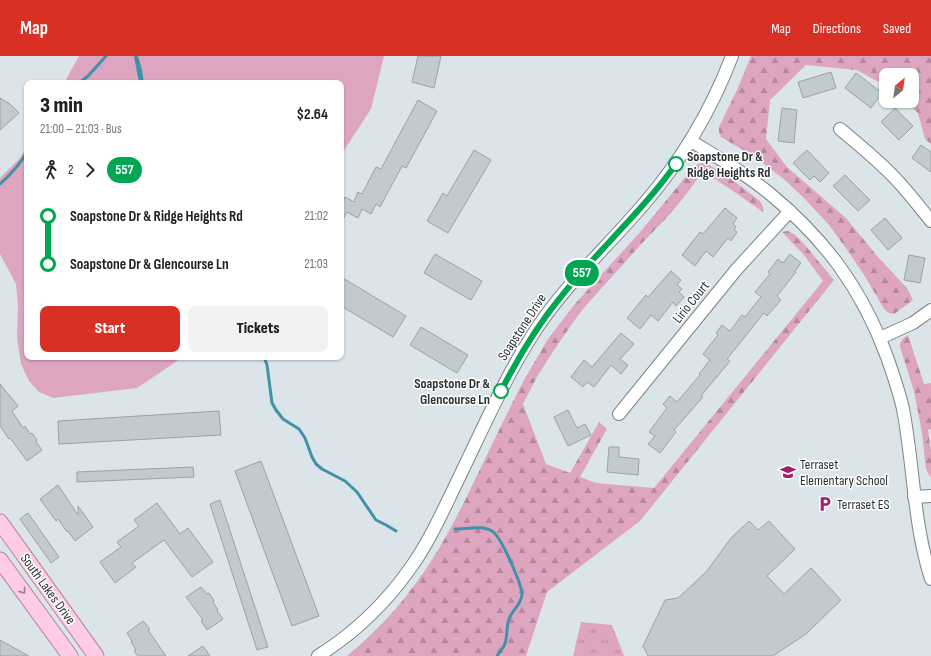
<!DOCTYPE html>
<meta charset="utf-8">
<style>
:root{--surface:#fff;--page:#f2f2f2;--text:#202124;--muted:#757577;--accent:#d93025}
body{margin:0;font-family:"Sofia Sans Condensed",sans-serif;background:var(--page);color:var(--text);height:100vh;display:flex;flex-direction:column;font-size:15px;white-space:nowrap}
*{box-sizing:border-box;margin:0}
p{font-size:13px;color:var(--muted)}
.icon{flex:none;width:22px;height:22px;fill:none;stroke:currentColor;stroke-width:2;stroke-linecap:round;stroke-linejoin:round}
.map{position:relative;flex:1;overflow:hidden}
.details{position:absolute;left:24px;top:24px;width:320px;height:280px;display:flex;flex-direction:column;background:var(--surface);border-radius:8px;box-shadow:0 1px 3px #0004}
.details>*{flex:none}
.badge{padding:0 8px;border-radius:13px;font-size:14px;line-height:26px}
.needle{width:26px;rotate:29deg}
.buttons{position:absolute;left:879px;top:12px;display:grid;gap:8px}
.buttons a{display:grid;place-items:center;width:40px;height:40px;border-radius:8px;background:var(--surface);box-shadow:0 1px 3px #0004;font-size:20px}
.map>.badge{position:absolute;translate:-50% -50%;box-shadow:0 0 0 2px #fff}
.legs{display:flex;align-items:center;gap:6px;height:44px;padding:0 16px;font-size:13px}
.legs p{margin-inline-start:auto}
.head{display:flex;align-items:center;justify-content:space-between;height:68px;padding:0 16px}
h1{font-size:22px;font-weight:800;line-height:30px}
.action{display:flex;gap:8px;margin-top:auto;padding:8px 16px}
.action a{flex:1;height:46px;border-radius:8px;background:var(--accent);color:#fff;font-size:16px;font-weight:800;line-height:46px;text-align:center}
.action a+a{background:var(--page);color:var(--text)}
ul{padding:0 16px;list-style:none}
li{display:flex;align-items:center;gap:14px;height:48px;font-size:15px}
li i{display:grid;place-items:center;width:6px;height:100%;margin:0 5px;background:currentColor}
li i::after{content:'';width:10px;height:10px;margin:-5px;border:3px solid;border-radius:50%;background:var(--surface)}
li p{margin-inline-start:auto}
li:first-child i{background:linear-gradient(#0000 50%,currentColor 0)}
li:last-child i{background:linear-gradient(currentColor 50%,#0000 0)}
header{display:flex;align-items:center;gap:24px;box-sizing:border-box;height:56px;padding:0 20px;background:var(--accent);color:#fff}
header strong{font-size:19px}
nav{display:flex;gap:22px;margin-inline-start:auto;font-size:14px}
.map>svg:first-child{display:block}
.green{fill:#dea5c0}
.forest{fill:url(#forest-firs)}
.park{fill:url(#park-tufts)}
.water{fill:url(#water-ripples)}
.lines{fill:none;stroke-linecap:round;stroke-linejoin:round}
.stream{stroke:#4091aa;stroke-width:3}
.building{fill:#c1cace;stroke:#99a2a6}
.minor-casing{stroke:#7a8487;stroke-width:14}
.major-casing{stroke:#b4819b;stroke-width:17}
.minor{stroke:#fff;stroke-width:12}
.major{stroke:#fecde5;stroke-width:15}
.oneway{stroke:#967f8c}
.line-1-casing{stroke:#fff;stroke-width:9}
.line-1{stroke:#00a651;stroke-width:6}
.stop-1-dot{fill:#fff;stroke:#00a651;stroke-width:2}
.labels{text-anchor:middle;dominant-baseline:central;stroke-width:3;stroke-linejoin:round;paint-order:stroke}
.stop-label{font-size:14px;font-weight:bold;fill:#2d3133;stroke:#fff;text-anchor:start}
.street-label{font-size:14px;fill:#2d3133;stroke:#fff}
.poi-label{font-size:14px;fill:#2d3133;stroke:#fff;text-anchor:start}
</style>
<header>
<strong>Map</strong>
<nav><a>Map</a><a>Directions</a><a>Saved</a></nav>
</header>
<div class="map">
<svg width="931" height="600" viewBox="0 0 931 600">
<defs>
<pattern id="forest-firs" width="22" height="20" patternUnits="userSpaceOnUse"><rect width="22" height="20" fill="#dea5c0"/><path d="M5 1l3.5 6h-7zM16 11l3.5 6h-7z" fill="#b4879d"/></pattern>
<pattern id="park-tufts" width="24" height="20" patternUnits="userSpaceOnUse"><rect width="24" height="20" fill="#dea5c0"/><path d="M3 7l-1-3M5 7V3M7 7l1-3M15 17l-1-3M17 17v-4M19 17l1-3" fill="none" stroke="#b4879d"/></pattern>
<pattern id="water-ripples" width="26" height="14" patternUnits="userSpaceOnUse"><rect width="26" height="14" fill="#4091aa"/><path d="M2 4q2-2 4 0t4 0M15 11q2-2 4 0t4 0" fill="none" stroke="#36778b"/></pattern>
</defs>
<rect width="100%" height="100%" fill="#dbe5e9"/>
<!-- green -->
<g class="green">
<polygon points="79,0 384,0 371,53 341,99 341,27 64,27"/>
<polygon points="27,90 27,301 183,301 137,332 53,342 39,336 29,325 21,308 17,282 18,250 16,228 0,198 0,122 20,102"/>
</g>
<!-- forest -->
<g class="forest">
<polygon points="751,0 931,0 931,88 925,83 918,57 905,45 912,45 912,19 886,19 886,30 857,14 806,9 770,44 766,83 787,111 846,162 877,200 907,232 913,244 894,258 889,257 884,253 866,222 848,195 829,169 803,141 786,125 767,110 751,99 721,81 719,76 719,71 737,34"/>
<path d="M703,107C715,109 748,136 760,145L763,151V156L733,135L703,115L688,136L671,157L645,184L590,245L579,258L554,294L537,321L523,348L546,408L570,417L599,366L607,373L580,421L596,427L654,432L823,225L804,199L782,176L788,175L794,178L805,189L834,224L640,465L547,536L526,600H347C381,572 410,539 433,502C448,479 460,454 472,430C489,395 506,359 524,324L548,283L574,249L641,175L693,112L698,108Z"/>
<path d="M908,279L924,328L931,327V373L928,374L931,395V421L929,419L926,413L922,377L914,335L900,291C900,285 903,282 908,279Z"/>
</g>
<!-- park -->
<polygon class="park" points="581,566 612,569 624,600 573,600"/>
<!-- water -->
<polygon class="water" points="134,0 138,0 142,14 144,27 139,27"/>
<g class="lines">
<!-- stream -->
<g class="stream">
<polyline points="79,27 88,20 106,0"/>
<path d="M0,128C11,118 20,109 27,96"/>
<polyline points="264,301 267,309 272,347 276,354 283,363 299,373 305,382 312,401 316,408 322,413 345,425 357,436 376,464 386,469 396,475"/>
<path d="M455,473C466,473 482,469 492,475C501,480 521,527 522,538C522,548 512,554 509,563C506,571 508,582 504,590C502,593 499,597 497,600"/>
</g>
</g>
<!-- building -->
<g class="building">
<polygon points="418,0 441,0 434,32 412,26"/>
<polygon points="831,16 836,32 803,42 798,26"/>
<polygon points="856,17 882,37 871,52 845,32"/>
<polygon points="0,42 10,48 19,57 0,74"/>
<polygon points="418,44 437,55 406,112 402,110 380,151 376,148 371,158 362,153 358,162 347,156 341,167 341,149 345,141 354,146 358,136 362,138 376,111 381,113"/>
<polygon points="782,52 797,54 794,87 778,85"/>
<polygon points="895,52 913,70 899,84 881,66"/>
<polygon points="921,89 931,96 931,116 912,102"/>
<polygon points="474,94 491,104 448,177 427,165 443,137 447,140"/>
<polygon points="807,94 829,117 820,126 814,120 810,124 793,107"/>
<polygon points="845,119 870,144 858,155 833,130"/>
<polygon points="725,152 737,162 733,168 736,171 734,173 737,176 731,185 728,182 713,201 706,195 695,210 682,199 700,176 703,178"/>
<polygon points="885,162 902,182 888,194 871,174"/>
<polygon points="435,198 482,225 471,244 424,217"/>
<polygon points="790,198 801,207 795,215 796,216 777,240 781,244 767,260 764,257 727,303 730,305 701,340 703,341 674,374 676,376 660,397 648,388 655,380 649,376 667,352 663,348 670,340 677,346 700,319 699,318 710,304 703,298 718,279 716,277 722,269 730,275 742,259 745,261 761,241 755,236 770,218 768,216 778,203 783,207"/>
<polygon points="909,199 925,202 920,227 904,224"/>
<polygon points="671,215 681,224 677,229 682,233 679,236 684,241 676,250 673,246 658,265 651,259 640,273 627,262 646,239 648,241"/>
<polygon points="341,221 406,260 393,281 341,250"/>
<polygon points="421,271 468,299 457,317 410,289"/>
<polygon points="621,277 634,288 620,303 628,309 621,318 611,309 594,331 587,326 583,331 571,321 584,304 592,311"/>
<polygon points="0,328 18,350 12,355 23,372 25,370 30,378 32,377 37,384 36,386 42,394 27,405 10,382 9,383 0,370"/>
<polygon points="568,354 577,372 585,368 591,379 568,390 554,361"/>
<polygon points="219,355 221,379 59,388 58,365"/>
<polygon points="609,391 619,391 619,401 639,403 638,419 607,416"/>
<polygon points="261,405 319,560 292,570 235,415"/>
<polygon points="193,411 194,421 77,426 77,416"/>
<polygon points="58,429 78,459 78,450 93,471 75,485 68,475 67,476 58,463 56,465 40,443"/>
<polygon points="220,444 268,591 257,594 210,448"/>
<polygon points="157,447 180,478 188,472 213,506 192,521 164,484 132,507 136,511 115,527 100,506 121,491 117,486 139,470 134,464"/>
<polygon points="28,457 59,501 51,507 20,463"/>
<polygon points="749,465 758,474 769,465 795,493 767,520 784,538 811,512 841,544 806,578 773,600 648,600 643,590 665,544 678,542 691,530 707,515 731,482"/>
<polygon points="201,531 207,538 209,537 214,545 213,546 218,554 217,555 223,563 207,574 201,565 203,564 186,541"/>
<polygon points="143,565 150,573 148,574 166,600 138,600 134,595 136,594 131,586 132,585 127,577"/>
<polygon points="0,584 29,600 0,600"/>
<polygon points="203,590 210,600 188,600"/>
</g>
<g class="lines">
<defs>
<g id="minor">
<path d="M840,73C857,87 875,102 891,118C906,133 918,149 931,165"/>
<path d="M691,85C717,101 745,117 769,137C825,183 862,233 887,301C893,318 899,335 903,353C914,410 913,466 931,523"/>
<polyline points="880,282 913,267 931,254"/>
<polyline points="619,358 736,214 790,155"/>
<polyline points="914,441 931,440"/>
<path d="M318,600C353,578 384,549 409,514C428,488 441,459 455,430C481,377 504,322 537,272C567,227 608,190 643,149C682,104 711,55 732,0"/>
</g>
<g id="major">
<polyline points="0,466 96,600"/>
<polyline points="0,504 70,600"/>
</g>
</defs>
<!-- minor casing -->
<use href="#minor" class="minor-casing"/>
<!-- major casing -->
<use href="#major" class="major-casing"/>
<!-- minor -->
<use href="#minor" class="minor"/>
<!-- major -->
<use href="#major" class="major"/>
</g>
<!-- one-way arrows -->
<defs><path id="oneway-chevron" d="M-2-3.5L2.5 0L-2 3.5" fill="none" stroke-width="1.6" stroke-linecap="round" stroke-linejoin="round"/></defs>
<use class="oneway" href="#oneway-chevron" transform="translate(23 535) rotate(54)"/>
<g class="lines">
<defs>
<path id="line-1" d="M501,335C518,302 536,271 560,242C596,196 641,157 676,108"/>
</defs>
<!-- line-1 casing -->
<use href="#line-1" class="line-1-casing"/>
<!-- line-1 -->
<use href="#line-1" class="line-1"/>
</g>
<!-- icons -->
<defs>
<symbol id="school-bare" viewBox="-9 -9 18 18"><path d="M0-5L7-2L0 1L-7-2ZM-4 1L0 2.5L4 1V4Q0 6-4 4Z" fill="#a21f6e" stroke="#fff" stroke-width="2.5" paint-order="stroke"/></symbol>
<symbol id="parking-bare" viewBox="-9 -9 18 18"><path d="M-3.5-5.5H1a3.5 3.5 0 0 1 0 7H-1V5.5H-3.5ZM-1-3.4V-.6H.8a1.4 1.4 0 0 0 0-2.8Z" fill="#a21f6e" stroke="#fff" stroke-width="2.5" paint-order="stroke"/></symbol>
</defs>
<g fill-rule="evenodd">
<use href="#school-bare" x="777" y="405" width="22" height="22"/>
<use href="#parking-bare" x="814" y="437" width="22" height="22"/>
</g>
<!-- markers -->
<g class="stop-1-dot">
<circle cx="676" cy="108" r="7"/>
<circle cx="501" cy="335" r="7"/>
</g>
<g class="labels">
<!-- stop labels -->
<g class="stop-label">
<text x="687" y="100">Soapstone Dr &amp;<tspan x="687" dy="16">Ridge Heights Rd</tspan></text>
<text x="490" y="327" text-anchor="end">Soapstone Dr &amp;<tspan x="490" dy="16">Glencourse Ln</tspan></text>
</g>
<!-- street labels -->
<g class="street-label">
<text transform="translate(691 246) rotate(-51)">Lirio Court</text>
<text transform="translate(522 271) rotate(-57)">Soapstone Drive</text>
<text transform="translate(48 533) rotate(54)">South Lakes Drive</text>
</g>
<!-- poi labels -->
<g class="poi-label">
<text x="800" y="408">Terraset<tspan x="800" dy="16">Elementary School</tspan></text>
<text x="837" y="448">Terraset ES</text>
</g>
</g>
</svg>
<div class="buttons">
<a><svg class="needle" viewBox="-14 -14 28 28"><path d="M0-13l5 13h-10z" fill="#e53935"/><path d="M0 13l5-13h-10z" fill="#757577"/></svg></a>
</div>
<b class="badge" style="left:582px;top:217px;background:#00a651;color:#fff">557</b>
<section class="details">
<div class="head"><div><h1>3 min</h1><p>21:00 – 21:03 · Bus</p></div><b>$2.64</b></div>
<div class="legs"><svg class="icon" aria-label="walk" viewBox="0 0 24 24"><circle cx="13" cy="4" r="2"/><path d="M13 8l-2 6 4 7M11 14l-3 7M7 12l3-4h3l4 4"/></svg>2<svg class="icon" aria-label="forward" viewBox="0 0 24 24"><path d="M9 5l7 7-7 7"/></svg><b class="badge" style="background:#00a651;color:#fff">557</b></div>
<ul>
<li><i style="color:#00a651"></i><b>Soapstone Dr &amp; Ridge Heights Rd</b><p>21:02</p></li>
<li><i style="color:#00a651"></i><b>Soapstone Dr &amp; Glencourse Ln</b><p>21:03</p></li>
</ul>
<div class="action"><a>Start</a><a>Tickets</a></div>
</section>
</div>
